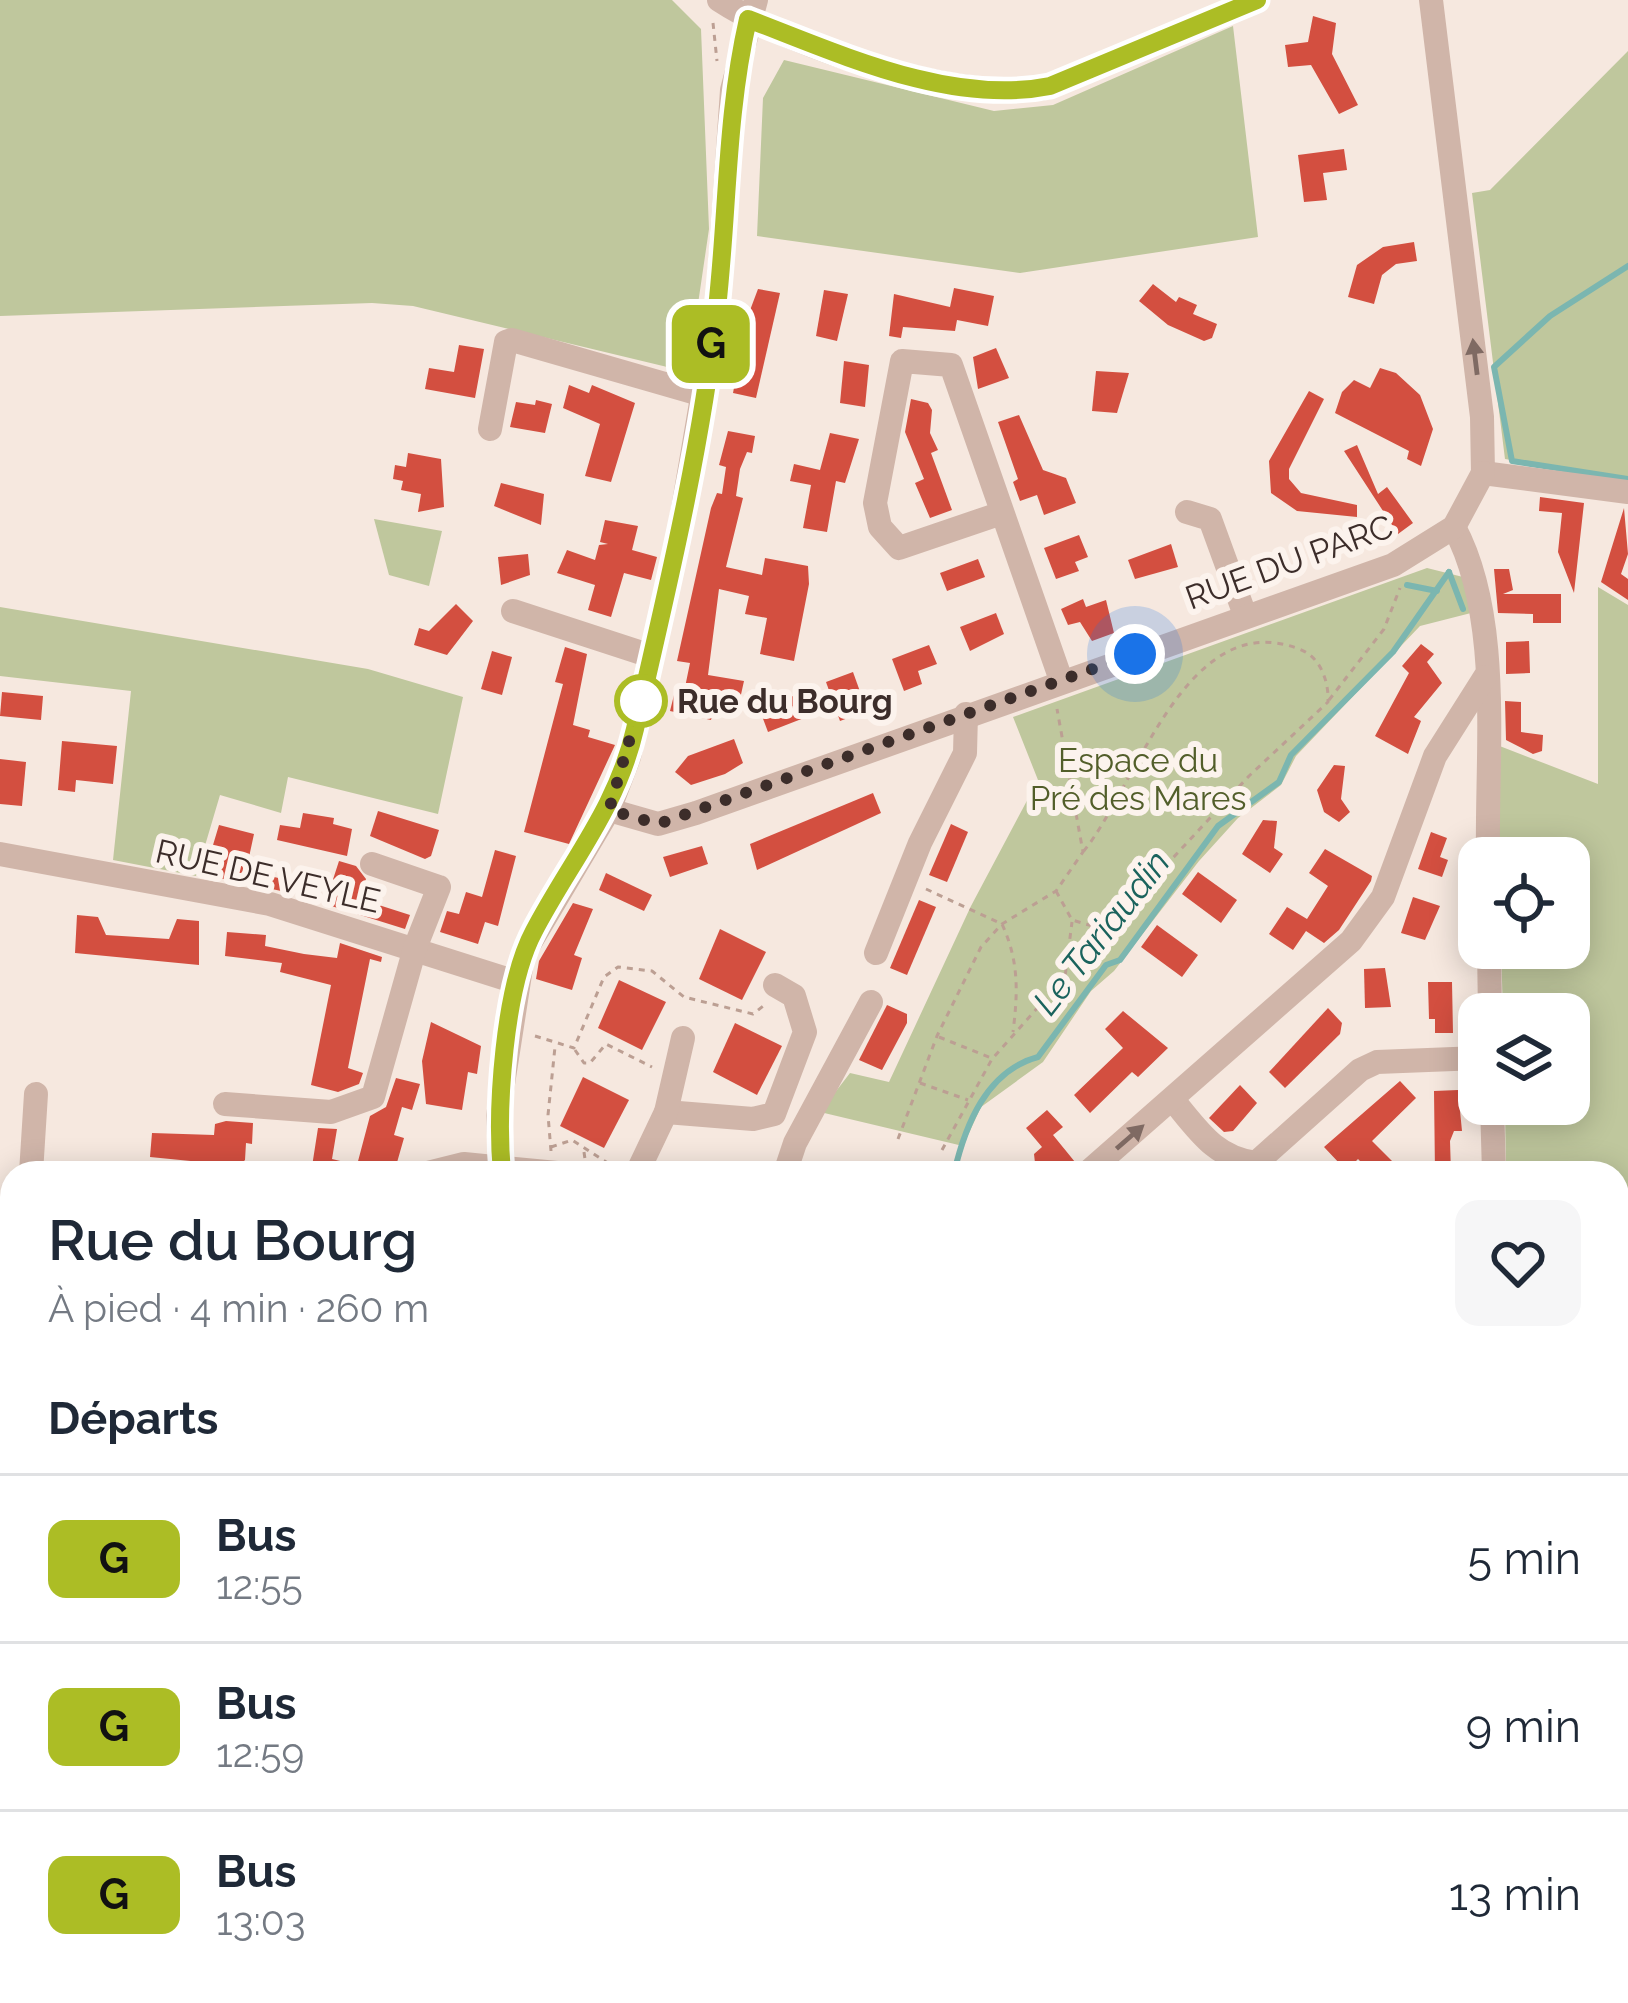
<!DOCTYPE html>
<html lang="fr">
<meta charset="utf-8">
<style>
:root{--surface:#fff;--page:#f6f6f7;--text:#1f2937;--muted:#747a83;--line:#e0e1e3}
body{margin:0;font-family:Raleway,sans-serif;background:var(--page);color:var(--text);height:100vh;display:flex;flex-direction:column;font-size:45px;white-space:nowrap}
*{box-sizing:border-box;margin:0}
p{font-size:39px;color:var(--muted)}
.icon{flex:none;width:66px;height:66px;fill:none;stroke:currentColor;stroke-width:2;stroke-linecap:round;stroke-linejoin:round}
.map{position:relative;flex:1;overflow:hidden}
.panel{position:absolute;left:0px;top:1161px;width:1629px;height:843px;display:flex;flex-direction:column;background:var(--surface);border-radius:36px 36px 0 0;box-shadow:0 6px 30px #0003}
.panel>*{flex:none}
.badge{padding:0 24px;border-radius:18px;font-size:42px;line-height:78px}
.buttons{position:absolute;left:1458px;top:837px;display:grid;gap:24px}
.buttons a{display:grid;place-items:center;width:132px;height:132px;border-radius:24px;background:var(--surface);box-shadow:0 6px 30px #0003;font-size:60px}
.you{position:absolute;width:60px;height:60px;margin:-30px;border:9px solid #fff;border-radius:50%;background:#1a73e8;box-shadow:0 0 0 18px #1a73e833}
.map>.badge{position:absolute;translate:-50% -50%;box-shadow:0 0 0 6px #fff}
h2{padding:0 48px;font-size:45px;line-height:108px}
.round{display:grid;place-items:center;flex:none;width:126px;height:126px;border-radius:24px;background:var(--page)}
.head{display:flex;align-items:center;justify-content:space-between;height:204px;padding:0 48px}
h1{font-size:57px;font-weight:600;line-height:90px}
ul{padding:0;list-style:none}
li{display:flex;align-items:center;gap:36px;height:168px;padding:0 48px;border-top:3px solid var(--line)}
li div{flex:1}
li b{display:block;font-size:45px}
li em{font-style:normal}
li .badge{min-width:132px;font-weight:700;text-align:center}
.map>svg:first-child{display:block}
.green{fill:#bfc79d}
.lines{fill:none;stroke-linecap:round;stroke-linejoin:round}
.stream{stroke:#7bb6b0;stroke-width:6}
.building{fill:#d34f40}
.path{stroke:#bc9f93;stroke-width:3;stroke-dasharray:6 6;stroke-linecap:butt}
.minor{stroke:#d0b5a9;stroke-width:24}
.oneway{fill:#7f6a63}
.line-casing{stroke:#fff;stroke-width:27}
.line{stroke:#acbd25;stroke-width:18}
.walk{stroke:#3c2d2a;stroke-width:12;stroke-dasharray:0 21.6}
.stop-dot{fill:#fff;stroke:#acbd25;stroke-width:6}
.labels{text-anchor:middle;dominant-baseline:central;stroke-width:12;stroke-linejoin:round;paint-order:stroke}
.street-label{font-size:33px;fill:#3c2d2a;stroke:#fcf3ed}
.stop-label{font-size:33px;font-weight:bold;fill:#3c2d2a;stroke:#fcf3ed;text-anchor:start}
.park-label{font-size:33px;fill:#525e2a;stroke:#fcf3ed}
.water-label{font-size:36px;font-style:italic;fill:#1a635d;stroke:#fcf3ed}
</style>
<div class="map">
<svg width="1628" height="2003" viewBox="0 0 1628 2003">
<rect width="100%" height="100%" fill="#f6e8df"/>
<!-- green -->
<g class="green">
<polygon points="0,0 672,0 701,29 709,229 688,372 413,306 372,303 0,316"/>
<polygon points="1233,26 1258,237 1020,273 757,236 763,98 784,60 994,111 1053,105"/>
<polygon points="1628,51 1628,480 1505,459 1472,193 1490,190"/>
<polygon points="374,519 442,531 429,586 389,575"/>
<polygon points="1427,568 1463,577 1471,613 1420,626 1296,756 1281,785 1238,818 1199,861 1114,971 1091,991 1043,1062 981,1107 963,1146 820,1112 850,1073 889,1082 971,906 1038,780 1013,717"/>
<polygon points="1598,587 1628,605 1628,1283 1617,1283 1617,1173 1506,1173 1505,1104 1569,1104 1569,1014 1503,1014 1501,948 1569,948 1569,858 1499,858 1497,745 1598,784"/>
<polygon points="0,607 368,669 463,697 438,814 288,777 281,813 220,795 196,876 113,860 131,691 0,676"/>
<polygon points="1628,1456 1628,1705 1617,1694 1617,1460"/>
<polygon points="517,1992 729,1992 727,2003 517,2003"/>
</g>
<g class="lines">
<!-- stream -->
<g class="stream">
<polyline points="1628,266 1550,316 1494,367 1512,461 1628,479"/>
<polyline points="1449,572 1463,609"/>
<polyline points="1407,585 1437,591"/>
<path d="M954,1173C965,1126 986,1071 1038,1057L1106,965L1120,960L1218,826L1279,782L1291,755L1393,652L1449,572"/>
<polyline points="662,2003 672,1992"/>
</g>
</g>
<!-- building -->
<g class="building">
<polygon points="1313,16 1336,23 1332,54 1358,105 1339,114 1311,65 1288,67 1285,45 1308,42"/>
<polygon points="1344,149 1347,170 1323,173 1327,200 1304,202 1298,155"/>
<polygon points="1414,242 1417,261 1396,264 1382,275 1374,304 1348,297 1357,265 1383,247"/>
<polygon points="1153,284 1176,302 1179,297 1197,305 1193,314 1217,324 1212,338 1204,341 1168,325 1139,301"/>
<polygon points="954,288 994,296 988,326 957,320 955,331 903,327 901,338 889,336 894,294 950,307"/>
<polygon points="758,289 780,293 756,398 733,393 746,321"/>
<polygon points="824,290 848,294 837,341 816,336"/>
<polygon points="459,345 484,349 475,398 425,389 429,368 454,372"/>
<polygon points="996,348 1009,378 978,389 973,357"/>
<polygon points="844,361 869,365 865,407 840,403"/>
<polygon points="1380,368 1396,373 1420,395 1433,429 1421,466 1407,459 1409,451 1335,413 1342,392 1354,380 1370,388"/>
<polygon points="1096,371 1129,373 1117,413 1092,411"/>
<polygon points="569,385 589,393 592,385 635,403 611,482 585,476 600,424 563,408"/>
<polygon points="1309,391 1324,399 1289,469 1289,479 1301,493 1357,505 1357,517 1297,511 1271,493 1269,461"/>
<polygon points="911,399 928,403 932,410 930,433 938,450 931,453 952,510 930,518 915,483 924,479 905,432"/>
<polygon points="536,400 552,404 545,433 510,427 516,402 535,405"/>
<polygon points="1019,415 1043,470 1066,478 1076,503 1044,515 1037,495 1020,501 1013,482 1018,479 998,422"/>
<polygon points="728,431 755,436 752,453 747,452 740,469 736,496 743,498 726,567 762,575 765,558 808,566 809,584 794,661 760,654 767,618 745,614 749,596 719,589 708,675 744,681 740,699 717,693 711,720 670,711 674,695 683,697 690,663 677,661 711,508 717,493 722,494 726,467 719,465"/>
<polygon points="830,433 859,439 845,483 836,481 827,532 803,528 811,485 790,481 794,464 820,470"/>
<polygon points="1357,445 1378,494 1387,487 1413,523 1398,534 1344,451"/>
<polygon points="408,453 441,459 444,507 418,512 421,494 401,490 403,481 393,479 395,465 406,467"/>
<polygon points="501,483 544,494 541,525 494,506"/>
<polygon points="1540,497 1584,503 1574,593 1558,552 1562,513 1539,511"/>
<polygon points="1624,508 1628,554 1621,574 1628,579 1628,600 1601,582"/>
<polygon points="605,520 638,526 632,550 657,557 651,580 624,573 611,617 588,610 595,585 557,573 567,550 595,560 599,545 608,544 600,542"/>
<polygon points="1079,535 1088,557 1075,562 1079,571 1056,579 1044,548"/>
<polygon points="1171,544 1178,567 1135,579 1128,560"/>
<polygon points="528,554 530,575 501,585 498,557"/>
<polygon points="978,559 985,577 947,591 940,573"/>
<polygon points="1494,569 1509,569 1513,590 1503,594 1561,594 1561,623 1533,623 1533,614 1498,613"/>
<polygon points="1083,599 1086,607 1106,600 1114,633 1092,641 1080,622 1068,625 1061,609"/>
<polygon points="456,604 473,621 447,655 414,645 419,628 429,631"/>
<polygon points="996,613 1004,634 970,651 960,627"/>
<polygon points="1529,641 1530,673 1506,674 1506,642"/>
<polygon points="1421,644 1434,654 1427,662 1442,683 1414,717 1421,721 1408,754 1375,736 1409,673 1402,666"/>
<polygon points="929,645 937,664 918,671 922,684 904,691 892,659"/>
<polygon points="565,647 587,654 573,725 590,730 588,737 615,745 569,844 524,832 563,684 555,682"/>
<polygon points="492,651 512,657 502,695 481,689"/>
<polygon points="853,672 867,711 840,721 826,682"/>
<polygon points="2,692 43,696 41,720 0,716"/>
<polygon points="796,695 804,718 768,732 759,708"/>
<polygon points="1505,701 1521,702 1521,732 1543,735 1542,751 1533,754 1506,740"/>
<polygon points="734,739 743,763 725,774 691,785 675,772 688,756"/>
<polygon points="62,741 117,746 113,784 76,780 75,792 58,790"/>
<polygon points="0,759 26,762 22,806 0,804"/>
<polygon points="1334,765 1345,766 1341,799 1350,812 1339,822 1324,812 1317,790"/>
<polygon points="873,793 881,813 757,870 750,844"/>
<polygon points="378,811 439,830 431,856 425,859 370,836"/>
<polygon points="303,813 334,818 333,824 352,829 347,856 277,840 280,825 300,828"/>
<polygon points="1263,820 1277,821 1274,848 1283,854 1270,873 1242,854"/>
<polygon points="951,824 968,832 947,882 929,875"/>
<polygon points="219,825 254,834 246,871 288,880 286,892 204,875"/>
<polygon points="1431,832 1447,838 1440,857 1448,860 1442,877 1418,869"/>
<polygon points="702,846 708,864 670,877 663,857"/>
<polygon points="1325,849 1372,876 1371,881 1339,930 1324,943 1306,931 1293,950 1269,934 1287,907 1307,919 1328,886 1309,873"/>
<polygon points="495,850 516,856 498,926 485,922 478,944 440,932 447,911 459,914 466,892 482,897"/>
<polygon points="339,861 356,866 366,879 360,899 410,915 405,929 325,904"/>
<polygon points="1198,872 1237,900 1221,923 1182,894"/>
<polygon points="606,873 652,895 644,911 599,890"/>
<polygon points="1413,897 1440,906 1425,940 1401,933"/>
<polygon points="919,900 936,907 907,975 890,968"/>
<polygon points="573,903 593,909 574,955 582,958 572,990 536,979 539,961"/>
<polygon points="77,915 98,917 106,935 169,939 177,919 199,921 199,965 75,953"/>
<polygon points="1157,925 1198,955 1182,977 1141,947"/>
<polygon points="720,929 766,952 742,1000 699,979"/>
<polygon points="227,932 266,935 265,946 304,954 337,958 340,943 382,957 381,962 370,959 348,1068 363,1073 359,1084 338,1092 311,1085 331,985 280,972 282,963 225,956"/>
<polygon points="1385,968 1391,1007 1365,1008 1364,969"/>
<polygon points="619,980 666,1002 642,1050 598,1028"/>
<polygon points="1428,982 1452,982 1453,1033 1435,1033 1435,1019 1429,1019"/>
<polygon points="887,1005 907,1014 907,1023 882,1070 859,1060"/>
<polygon points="1328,1008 1342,1023 1340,1034 1285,1088 1269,1072"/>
<polygon points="1123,1011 1168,1048 1138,1077 1132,1072 1090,1113 1074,1095 1123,1048 1105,1029"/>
<polygon points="431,1022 481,1046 477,1074 468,1072 462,1110 426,1104 422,1061"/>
<polygon points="735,1023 782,1046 757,1095 713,1072"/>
<polygon points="583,1077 629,1100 604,1148 560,1126"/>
<polygon points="396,1078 420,1084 412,1110 402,1107 394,1135 404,1138 394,1173 311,1173 318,1128 337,1129 332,1159 357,1165 370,1116 386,1107"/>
<polygon points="1400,1081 1416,1098 1372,1141 1401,1170 1378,1165 1371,1172 1358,1159 1349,1168 1341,1165 1324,1147"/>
<polygon points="1240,1085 1257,1103 1233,1131 1224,1132 1209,1118"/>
<polygon points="1458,1090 1462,1131 1454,1131 1450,1141 1451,1173 1435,1173 1434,1091"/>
<polygon points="1047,1110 1063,1127 1053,1135 1075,1162 1071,1173 1044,1173 1035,1163 1034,1154 1042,1147 1026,1128"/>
<polygon points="226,1121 253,1123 252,1144 246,1143 245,1160 233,1172 221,1171 221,1164 150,1157 152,1133 214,1135 215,1124"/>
</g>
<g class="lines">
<!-- path -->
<g class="path">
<polyline points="713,23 717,61"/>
<polyline points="1329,700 1384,629 1400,588"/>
<path d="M926,889L1002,924C1019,961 1018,992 1013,1032"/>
<path d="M1056,891L1072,920L1106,930L1249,776L1328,702C1329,681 1320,656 1299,649C1186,605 1136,788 1083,852"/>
<polyline points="535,1036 574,1048 604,977 618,967 652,971 684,997 753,1014 767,1003"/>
<polyline points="939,1037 991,1058"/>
<polyline points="575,1050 584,1063 590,1063 606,1044 652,1067"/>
<polyline points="920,1083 968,1100"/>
<polyline points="898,1139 937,1036 981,947 1002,924 1056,891 1083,852 1057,709"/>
<polyline points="551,1147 572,1140 614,1167"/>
<polyline points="942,1150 992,1059 1065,977 1072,922"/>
<polyline points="551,1151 548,1115 555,1047"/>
<polyline points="584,1152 587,1173"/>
<polyline points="0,1522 12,1522"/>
<polyline points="0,1547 12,1568"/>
<polyline points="1617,1705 1624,1722 1617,1746"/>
<polyline points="1617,1976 1621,2003"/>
<polyline points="84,1992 84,2003"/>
<polyline points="617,1992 621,2003"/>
<polyline points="729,1992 768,2003"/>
<polyline points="1218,1992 1234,2003"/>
<polyline points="291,2003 292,1992"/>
</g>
<!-- minor -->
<g class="minor">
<path d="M719,0C794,49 962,104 1050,87L1257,0"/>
<polyline points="1431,0 1482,417 1483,473"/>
<polyline points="490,429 506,342 512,340 703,395"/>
<polyline points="1483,473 1628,492"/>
<polyline points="1187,512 1210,519 1245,615"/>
<polyline points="1002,513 899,548 880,527 875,503 902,361 951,365 1061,680"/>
<path d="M1454,527C1503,618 1486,755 1488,858"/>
<polyline points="513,611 651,656"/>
<polyline points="609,810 658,824 696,813 1393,565 1454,527 1483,473"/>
<polyline points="0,854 270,904 516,982"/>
<polyline points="1489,948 1490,1014"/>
<polyline points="876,953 920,843 965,753 966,714"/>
<path d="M1173,1100C1198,1130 1215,1158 1256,1163L1360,1070L1377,1062L1479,1058"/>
<polyline points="225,1104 331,1112 373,1097 415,948 439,887 372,864"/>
<polyline points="1492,1104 1494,1173"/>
<polyline points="666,1112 753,1119 774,1114 805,1032 794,996 775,985"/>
<polyline points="31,1173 36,1094"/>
<polyline points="428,1173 464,1164 557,1173"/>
<polyline points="501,1173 498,1116 523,955 609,810 629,757 679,532 717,309 732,90 756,0"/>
<polyline points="637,1173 666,1112 683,1038"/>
<polyline points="785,1173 795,1143 871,1002"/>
<polyline points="1087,1173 1351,941 1383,897 1435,756 1485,677"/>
<polyline points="0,1291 12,1292"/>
<polyline points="0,1683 12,1683"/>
<polyline points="0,1800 12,1800"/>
<polyline points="1617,1907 1628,1874"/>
<polyline points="0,1950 12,1948"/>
<polyline points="420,2003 422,1992"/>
<polyline points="845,2003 847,1992"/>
<polyline points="1326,2003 1327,1992"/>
<polyline points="1521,2003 1522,1992"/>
</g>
</g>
<!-- one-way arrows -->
<defs><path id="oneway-solid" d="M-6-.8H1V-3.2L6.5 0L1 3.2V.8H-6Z" transform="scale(3)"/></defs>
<g class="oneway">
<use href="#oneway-solid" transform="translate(1475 357) rotate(-97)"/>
<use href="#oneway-solid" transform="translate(1130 1137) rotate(-41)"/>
</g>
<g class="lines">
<defs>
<path id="line" d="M502,1173C496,1110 504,987 534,931C570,862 617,808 635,729C667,590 701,450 717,308C728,211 726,115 748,19C840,54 951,106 1050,86L1257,0"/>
</defs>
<!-- line casing -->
<use href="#line" class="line-casing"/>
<!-- line -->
<use href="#line" class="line"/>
<!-- walk -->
<polyline class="walk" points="641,701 644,690 609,810 658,824 1135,654"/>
</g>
<!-- markers -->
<circle class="stop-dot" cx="641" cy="701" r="24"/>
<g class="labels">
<!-- street labels -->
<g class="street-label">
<text transform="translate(1289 562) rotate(-20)">RUE DU PARC</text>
<text transform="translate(268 876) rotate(13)">RUE DE VEYLE</text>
</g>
<!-- stop labels -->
<g class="stop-label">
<text x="677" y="701">Rue du Bourg</text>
</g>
<!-- park labels -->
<g class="park-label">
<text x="1138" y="760">Espace du<tspan x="1138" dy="38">Pré des Mares</tspan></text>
</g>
<!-- water labels -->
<g class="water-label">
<text transform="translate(1101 932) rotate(-52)">Le Tariaudin</text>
</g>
</g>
</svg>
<div class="buttons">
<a><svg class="icon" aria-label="locate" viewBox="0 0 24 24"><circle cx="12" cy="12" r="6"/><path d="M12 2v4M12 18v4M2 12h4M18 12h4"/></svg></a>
<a><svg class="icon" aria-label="layers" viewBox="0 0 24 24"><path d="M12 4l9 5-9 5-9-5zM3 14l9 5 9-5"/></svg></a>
</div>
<div class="you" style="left:1135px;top:654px"></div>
<b class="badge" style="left:711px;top:344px;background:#acbd25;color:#111">G</b>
<section class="panel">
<div class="head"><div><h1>Rue du Bourg</h1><p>À pied · 4 min · 260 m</p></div><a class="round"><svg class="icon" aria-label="heart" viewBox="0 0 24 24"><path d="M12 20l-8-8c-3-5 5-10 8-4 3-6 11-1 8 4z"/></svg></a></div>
<h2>Départs</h2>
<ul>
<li><span class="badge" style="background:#acbd25;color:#111">G</span><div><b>Bus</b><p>12:55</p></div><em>5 min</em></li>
<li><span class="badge" style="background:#acbd25;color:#111">G</span><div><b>Bus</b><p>12:59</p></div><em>9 min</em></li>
<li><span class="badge" style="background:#acbd25;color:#111">G</span><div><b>Bus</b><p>13:03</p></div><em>13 min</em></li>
</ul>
</section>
</div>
